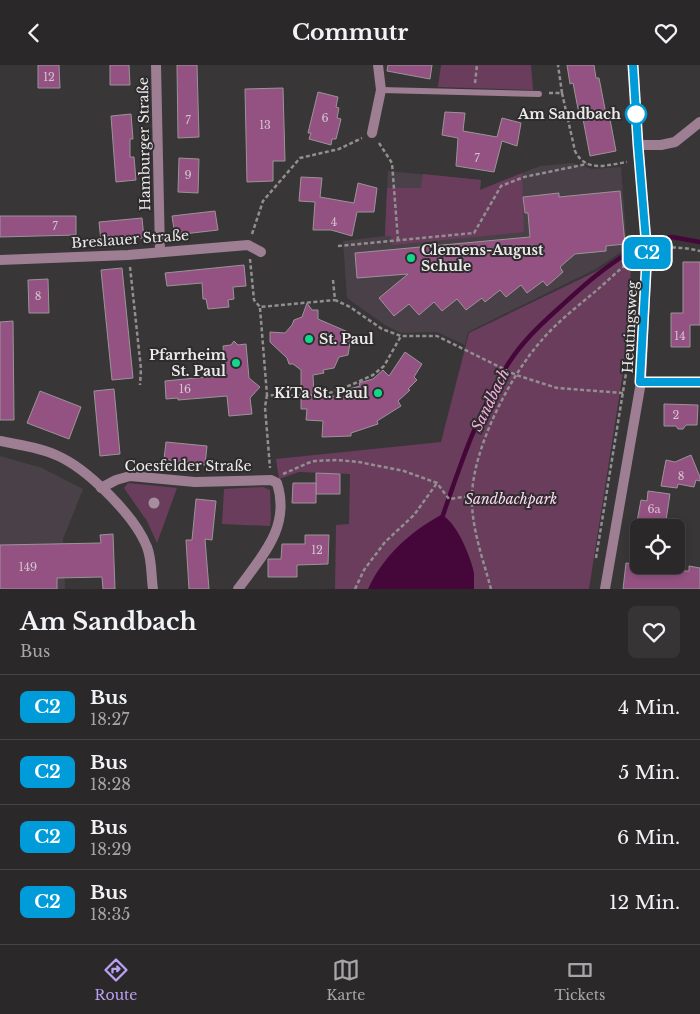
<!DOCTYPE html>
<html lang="de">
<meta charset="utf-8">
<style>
:root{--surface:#2b282a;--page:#373436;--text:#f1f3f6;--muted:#a6a6a8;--line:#474447;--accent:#bca0f2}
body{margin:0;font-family:"Libre Baskerville",serif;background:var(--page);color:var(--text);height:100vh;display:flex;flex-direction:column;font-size:19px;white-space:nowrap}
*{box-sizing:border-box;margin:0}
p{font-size:16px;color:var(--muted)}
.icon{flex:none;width:28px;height:28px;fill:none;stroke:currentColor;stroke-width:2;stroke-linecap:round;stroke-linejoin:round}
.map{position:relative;height:524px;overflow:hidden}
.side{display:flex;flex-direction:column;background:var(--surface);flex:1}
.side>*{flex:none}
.badge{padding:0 10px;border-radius:8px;font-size:18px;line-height:32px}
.tools{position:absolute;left:630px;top:454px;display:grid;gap:10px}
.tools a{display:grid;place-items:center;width:55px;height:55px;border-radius:8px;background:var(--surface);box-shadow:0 2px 8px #0003,0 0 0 1px var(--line);font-size:25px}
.map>.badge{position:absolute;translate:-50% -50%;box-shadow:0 0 0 2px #fff}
.round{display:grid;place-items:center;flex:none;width:52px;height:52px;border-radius:8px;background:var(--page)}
.head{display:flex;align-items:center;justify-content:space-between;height:85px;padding:0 20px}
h1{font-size:24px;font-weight:700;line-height:38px}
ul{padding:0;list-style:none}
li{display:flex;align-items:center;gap:15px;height:65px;padding:0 20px;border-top:1px solid var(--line)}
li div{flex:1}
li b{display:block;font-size:19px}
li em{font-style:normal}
li .badge{min-width:55px;font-weight:700;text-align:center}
header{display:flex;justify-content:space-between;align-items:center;height:65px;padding:0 20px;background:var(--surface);font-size:22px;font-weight:700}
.dock{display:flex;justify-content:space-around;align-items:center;height:70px;border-top:1px solid var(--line);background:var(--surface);font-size:14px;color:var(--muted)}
.dock a{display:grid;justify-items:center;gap:2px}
.dock .current{color:var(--accent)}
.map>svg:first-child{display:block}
.built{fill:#494147}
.green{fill:#6a3d5d}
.water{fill:#450739}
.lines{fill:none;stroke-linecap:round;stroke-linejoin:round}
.stream{stroke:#450739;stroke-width:4.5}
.building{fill:#945282;stroke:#999597}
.path{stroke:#918f90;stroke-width:2.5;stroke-dasharray:4 2.5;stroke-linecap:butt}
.lane{stroke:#9d7e93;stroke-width:6}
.street{stroke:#9d7e93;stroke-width:10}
.tree{fill:#a58e9d}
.line-casing{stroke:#fff;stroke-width:11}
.line{stroke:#009bd9;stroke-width:8}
.stop-dot{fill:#fff;stroke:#009bd9;stroke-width:2.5}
.poi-dot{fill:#10d98a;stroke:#2f2c2e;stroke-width:2}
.labels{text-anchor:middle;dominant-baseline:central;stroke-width:4;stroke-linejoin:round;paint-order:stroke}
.number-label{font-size:11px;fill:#d6c4d1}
.stop-label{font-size:14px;font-weight:bold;fill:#eceaeb;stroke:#2f2c2e;text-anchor:end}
.street-label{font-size:14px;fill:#eceaeb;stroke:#2f2c2e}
.poi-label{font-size:14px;font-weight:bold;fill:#eceaeb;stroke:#2f2c2e;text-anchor:start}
.park-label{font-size:14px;font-style:italic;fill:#fdd6f0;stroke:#2f2c2e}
.water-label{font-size:15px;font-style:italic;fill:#f9aee3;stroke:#2f2c2e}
</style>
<header><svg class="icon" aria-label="back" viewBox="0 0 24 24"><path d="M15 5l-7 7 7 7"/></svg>Commutr<svg class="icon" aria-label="heart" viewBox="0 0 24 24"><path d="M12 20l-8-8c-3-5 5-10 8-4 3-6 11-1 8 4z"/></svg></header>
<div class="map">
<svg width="700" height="524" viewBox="0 0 700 524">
<rect width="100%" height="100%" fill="#393638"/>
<!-- built -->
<g class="built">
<polygon points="572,98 592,104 621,102 627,183 596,204 468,267 465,280 437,267 401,268 385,260 347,233 343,176 385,171 388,106 481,115 480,125 540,101"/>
<polygon points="0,391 42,403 83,424 63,474 65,524 0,524"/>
</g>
<!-- green -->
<g class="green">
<polygon points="441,0 531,0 533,25 438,22"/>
<polygon points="522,108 524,167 392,180 391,171 385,171 387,123 421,123 423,109 481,115 480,125"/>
<polygon points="630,184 631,203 627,282 589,524 335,524 336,460 349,459 350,409 299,407 279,414 276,394 441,377 469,268 597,206"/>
<polygon points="128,418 177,423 157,478 147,456 124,423"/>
<polygon points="263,422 270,425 271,453 270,461 222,459 224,424"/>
</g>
<!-- water -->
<path class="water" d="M441,450C456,455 471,493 474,508C474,513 474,519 474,524H368C383,491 410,467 441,450Z"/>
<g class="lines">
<!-- stream -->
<g class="stream">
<polyline points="659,174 672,172 700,177"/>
<path d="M441,456C459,403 478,346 508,299C522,277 540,260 559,243C582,222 604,202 630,187"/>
</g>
</g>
<!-- building -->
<g class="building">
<polygon points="38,0 59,0 60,23 38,23"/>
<polygon points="110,0 129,0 130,20 110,20"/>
<polygon points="177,0 197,0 199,72 178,73"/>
<polygon points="388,0 432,0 430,14 387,6"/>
<polygon points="567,0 594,0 596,13 599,13 606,49 609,49 616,86 590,91 583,54 580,54 573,18 570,19"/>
<polygon points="283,23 285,96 273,96 273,116 247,117 245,24"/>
<polygon points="318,27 338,32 336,42 339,43 337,53 341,54 336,74 332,74 331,80 309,74 311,68 308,68"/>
<polygon points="445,47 465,48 463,66 497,72 502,53 521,58 517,81 502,76 494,107 456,101 458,73 442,70"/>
<polygon points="131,49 133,74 130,74 130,92 134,92 136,115 116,117 111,51"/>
<polygon points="179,93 199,94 198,128 178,127"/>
<polygon points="301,112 322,113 320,132 354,138 358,118 377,123 374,147 357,147 352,171 331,165 313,165 315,137 299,136"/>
<polygon points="620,126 625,179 606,181 606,186 575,189 560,202 563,207 547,221 543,216 527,228 521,220 506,232 500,225 485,237 482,233 466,245 457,234 442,246 434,237 419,250 409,239 394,251 379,233 408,209 357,213 355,188 530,172 528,148 525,148 523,132 559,128 559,132"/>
<polygon points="215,146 218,165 175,170 172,151"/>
<polygon points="0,151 76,151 76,170 0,172"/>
<polygon points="142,153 144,173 101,176 99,157"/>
<polygon points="683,197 700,197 700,260 690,260 690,282 671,282 671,248 683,248"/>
<polygon points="244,200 246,221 233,222 234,234 228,235 229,242 208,244 206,234 203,234 202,218 167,221 165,208"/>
<polygon points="122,203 133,313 112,315 101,205"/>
<polygon points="48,214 49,248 29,248 28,215"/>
<polygon points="307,238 312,245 318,245 318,254 348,267 350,278 348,290 339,292 334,303 323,305 324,308 313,310 314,330 349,332 349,324 360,321 359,318 373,314 383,305 389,311 405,287 422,299 414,312 417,315 408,324 410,325 398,336 401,341 377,356 378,359 351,368 351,371 322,372 323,356 306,355 307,344 301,344 301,305 293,299 289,299 287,293 270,277 270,267 285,268 292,260 294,255 302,252"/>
<polygon points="13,256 14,355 0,355 0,257"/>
<polygon points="234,276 238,280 246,279 249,313 260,322 250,333 252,349 229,351 227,331 178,335 178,333 166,334 165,316 226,310 223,281 231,280"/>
<polygon points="114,324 120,389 100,391 94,326"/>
<polygon points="40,326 81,342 69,374 27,358"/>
<polygon points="664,339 698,340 697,360 686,360 683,364 678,364 676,361 664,361"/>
<polygon points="166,377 207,381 205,400 175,397 175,396 164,394"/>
<polygon points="691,390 700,412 700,416 696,415 694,422 678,419 677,423 661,421 666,395 675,397"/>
<polygon points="316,408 340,409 340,429 316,429"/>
<polygon points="293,418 316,418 316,438 292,438"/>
<polygon points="648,426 670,429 665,462 636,462 641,435 647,436"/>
<polygon points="196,434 216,436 212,475 205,474 209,524 189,524 186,475 192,475"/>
<polygon points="113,469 115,524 103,524 102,512 57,513 57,524 0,524 0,480 101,478 100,470"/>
<polygon points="305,470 329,470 328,499 297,500 297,512 268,512 268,494 281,494 282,479 305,479"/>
<polygon points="626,498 681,506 689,506 689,501 700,503 700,524 623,524"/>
</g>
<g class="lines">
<!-- path -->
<g class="path">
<polyline points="475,18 477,0"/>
<polyline points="549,28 562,28 558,0"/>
<path d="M562,28L575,86C586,108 607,100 627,97"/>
<polyline points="379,78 392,98 398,175"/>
<polyline points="252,169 263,136 300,93 339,84 362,73"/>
<polyline points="632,179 633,193"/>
<polyline points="338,181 474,168 501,121 524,112 587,99"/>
<path d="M659,184C673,181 687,183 700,186"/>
<polyline points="250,194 254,235 260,242 335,235"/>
<polyline points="130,202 141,304 140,320"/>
<polyline points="333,215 335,235 350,242 382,264 401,271 437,271 516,310 557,323 623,328"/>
<polyline points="260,243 267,330 295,331 324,330 351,320 373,310 384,301 401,271"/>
<polyline points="267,330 265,342 270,403"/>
<polyline points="283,409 308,398 315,396 337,395 359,397 404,406 437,418 449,434 471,431"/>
<polyline points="596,493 628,296"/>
<polyline points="355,524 364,505 385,477 414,450 437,418"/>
<path d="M491,524C483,494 471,462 472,431C473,383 510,311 541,276C557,257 578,241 597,225C610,214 622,201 636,193"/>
</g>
<!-- lane -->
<polyline class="lane" points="381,25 539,29"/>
<!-- street -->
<g class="street">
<polyline points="156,0 160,187"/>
<polyline points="372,68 381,25 378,0"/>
<polyline points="638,80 661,80 675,77 700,57"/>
<polyline points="0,195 128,190 248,180 261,187"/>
<polyline points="641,317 700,317"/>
<path d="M0,376C18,380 39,382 56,390C87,403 135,451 147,482C152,494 151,511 153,524"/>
<path d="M101,423L116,415L130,411L195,417L271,415L277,418C291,462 262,491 238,524"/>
<polyline points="605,524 641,317 647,188 638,80 633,0"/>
</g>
</g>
<!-- trees -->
<circle class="tree" cx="154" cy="438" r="5.5"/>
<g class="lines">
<defs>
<polyline id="line" points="633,0 638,80 647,188 640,317 700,317"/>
</defs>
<!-- line casing -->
<use href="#line" class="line-casing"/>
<!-- line -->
<use href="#line" class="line"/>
</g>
<!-- markers -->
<circle class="stop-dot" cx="636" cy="49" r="10"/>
<g class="poi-dot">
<circle cx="411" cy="193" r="5"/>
<circle cx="309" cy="274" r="5"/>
<circle cx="236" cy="298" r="5"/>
<circle cx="378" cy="328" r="5"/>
</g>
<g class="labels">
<!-- number labels -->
<g class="number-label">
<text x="49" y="12">12</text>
<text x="325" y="53">6</text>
<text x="188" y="55">7</text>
<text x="265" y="60">13</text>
<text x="477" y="93">7</text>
<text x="188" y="110">9</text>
<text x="334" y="157">4</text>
<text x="55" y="161">7</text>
<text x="38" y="231">8</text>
<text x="680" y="271">14</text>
<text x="185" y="324">16</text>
<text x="676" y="350">2</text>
<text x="681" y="411">8</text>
<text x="654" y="444">6a</text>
<text x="317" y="485">12</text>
<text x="28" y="502">149</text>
</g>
<!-- stop labels -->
<g class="stop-label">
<text x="621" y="49">Am Sandbach</text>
</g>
<!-- street labels -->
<g class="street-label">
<text transform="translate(144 79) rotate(-91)">Hamburger Straße</text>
<text transform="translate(130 174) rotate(-4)">Breslauer Straße</text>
<text transform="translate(630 262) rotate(-87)">Heutingsweg</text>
<text x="188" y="401">Coesfelder Straße</text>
</g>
<!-- poi labels -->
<g class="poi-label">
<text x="421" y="185">Clemens-August<tspan x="421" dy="16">Schule</tspan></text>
<text x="319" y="274">St. Paul</text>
<text x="226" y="290" text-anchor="end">Pfarrheim<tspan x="226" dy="16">St. Paul</tspan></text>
<text x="368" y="328" text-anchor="end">KiTa St. Paul</text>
</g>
<!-- park labels -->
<g class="park-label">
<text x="511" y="434">Sandbachpark</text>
</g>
<!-- water labels -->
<g class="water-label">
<text transform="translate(490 335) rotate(-64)">Sandbach</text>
</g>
</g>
</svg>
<div class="tools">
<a><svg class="icon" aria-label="locate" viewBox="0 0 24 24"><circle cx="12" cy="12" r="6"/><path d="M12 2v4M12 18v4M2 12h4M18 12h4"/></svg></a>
</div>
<b class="badge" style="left:647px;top:188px;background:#009bd9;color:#fff">C2</b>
</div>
<section class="side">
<div class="head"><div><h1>Am Sandbach</h1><p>Bus</p></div><a class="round"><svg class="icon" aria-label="heart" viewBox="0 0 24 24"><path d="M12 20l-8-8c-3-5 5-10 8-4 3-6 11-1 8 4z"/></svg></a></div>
<ul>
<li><span class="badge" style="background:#009bd9;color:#fff">C2</span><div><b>Bus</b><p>18:27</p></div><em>4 Min.</em></li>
<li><span class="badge" style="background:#009bd9;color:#fff">C2</span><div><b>Bus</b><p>18:28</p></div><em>5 Min.</em></li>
<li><span class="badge" style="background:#009bd9;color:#fff">C2</span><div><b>Bus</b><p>18:29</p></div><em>6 Min.</em></li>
<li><span class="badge" style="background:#009bd9;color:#fff">C2</span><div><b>Bus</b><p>18:35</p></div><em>12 Min.</em></li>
</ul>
</section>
<nav class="dock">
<a class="current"><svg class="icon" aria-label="directions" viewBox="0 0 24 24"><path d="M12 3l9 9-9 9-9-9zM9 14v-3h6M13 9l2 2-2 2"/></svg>Route</a>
<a><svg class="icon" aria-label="map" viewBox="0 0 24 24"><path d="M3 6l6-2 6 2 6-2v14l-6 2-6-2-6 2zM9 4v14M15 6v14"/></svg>Karte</a>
<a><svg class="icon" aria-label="tickets" viewBox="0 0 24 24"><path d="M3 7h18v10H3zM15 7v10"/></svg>Tickets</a>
</nav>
